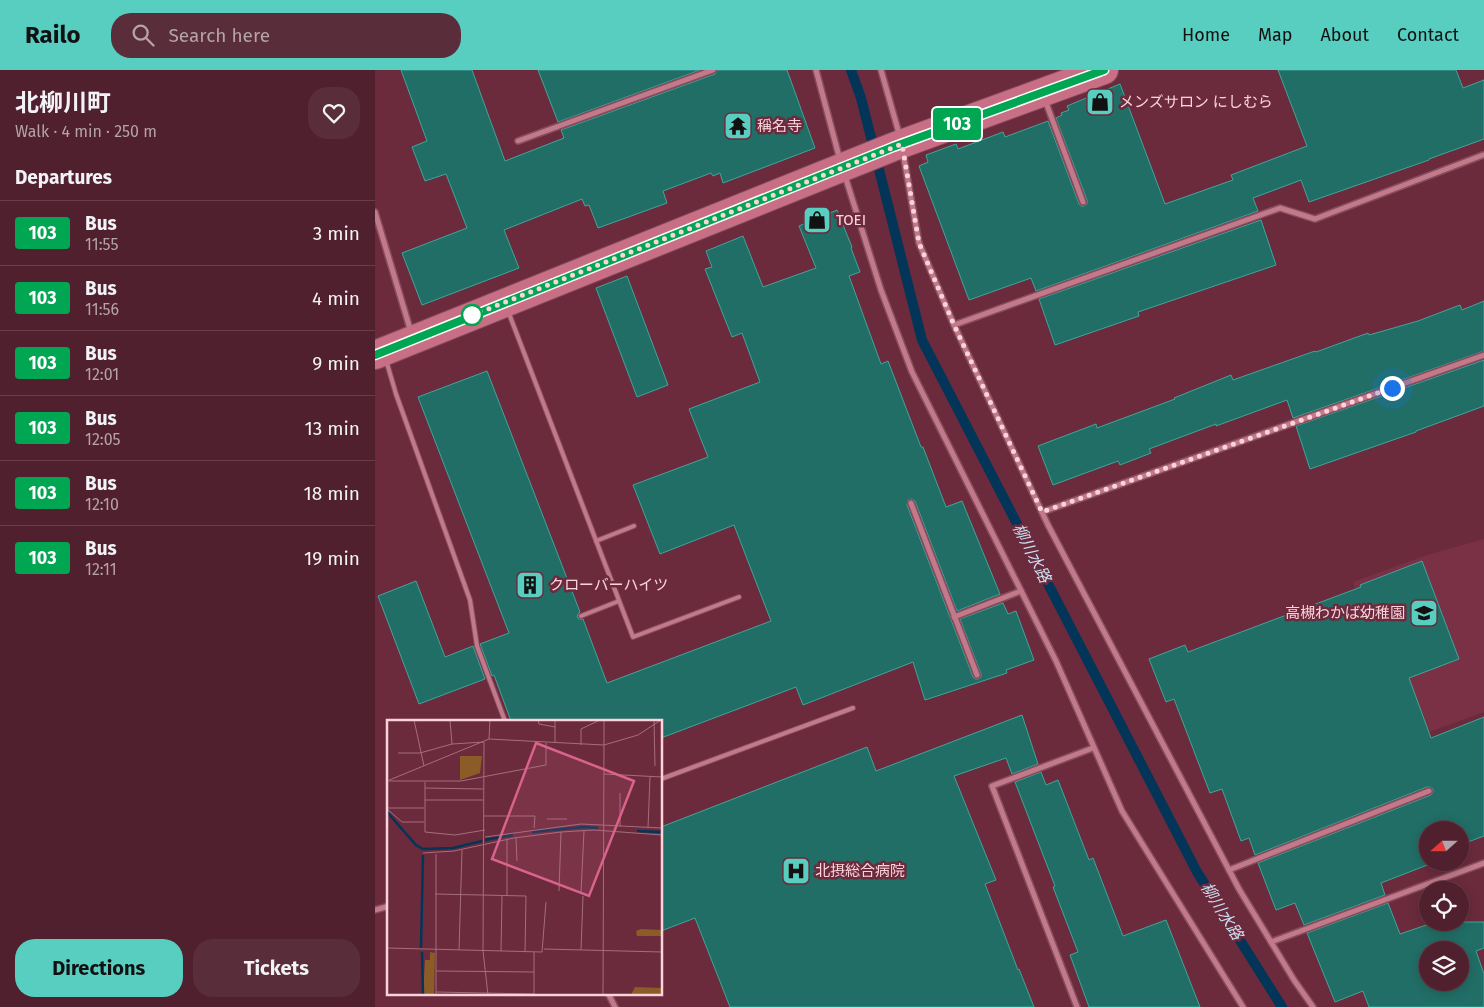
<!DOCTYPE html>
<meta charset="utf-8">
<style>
:root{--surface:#50202e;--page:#5a2d3a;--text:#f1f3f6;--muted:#b4a3aa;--line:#673e4a;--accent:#58cec1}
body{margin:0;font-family:"Fira Sans","Noto Sans JP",sans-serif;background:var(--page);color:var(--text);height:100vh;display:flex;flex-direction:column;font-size:19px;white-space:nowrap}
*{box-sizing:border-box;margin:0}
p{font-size:16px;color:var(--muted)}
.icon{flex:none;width:28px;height:28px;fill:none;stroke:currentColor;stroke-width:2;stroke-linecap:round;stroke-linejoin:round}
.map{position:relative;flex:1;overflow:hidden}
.side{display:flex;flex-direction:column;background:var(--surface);width:375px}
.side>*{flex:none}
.badge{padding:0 10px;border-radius:4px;font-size:18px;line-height:32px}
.needle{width:32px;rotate:249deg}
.controls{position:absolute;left:1044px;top:751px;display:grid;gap:10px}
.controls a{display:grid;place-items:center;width:50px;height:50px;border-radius:50%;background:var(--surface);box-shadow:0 2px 12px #0003,0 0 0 1px var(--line);font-size:25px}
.you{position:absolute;width:25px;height:25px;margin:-12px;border:4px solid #fff;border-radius:50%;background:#1a73e8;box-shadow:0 0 0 8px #1a73e833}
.map>.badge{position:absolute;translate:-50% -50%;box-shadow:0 0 0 2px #fff}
h2{padding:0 15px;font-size:19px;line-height:45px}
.round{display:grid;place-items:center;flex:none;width:52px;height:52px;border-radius:20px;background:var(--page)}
.overview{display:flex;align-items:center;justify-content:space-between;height:85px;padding:0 15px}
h1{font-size:24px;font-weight:700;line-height:38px}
.action{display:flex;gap:10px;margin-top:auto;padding:10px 15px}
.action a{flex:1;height:58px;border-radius:20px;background:var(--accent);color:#111;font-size:20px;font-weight:700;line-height:58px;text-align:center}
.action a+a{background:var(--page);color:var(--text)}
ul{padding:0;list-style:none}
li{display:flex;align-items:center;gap:15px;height:65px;padding:0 15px;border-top:1px solid var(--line)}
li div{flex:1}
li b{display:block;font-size:19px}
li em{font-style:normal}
li .badge{min-width:55px;font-weight:700;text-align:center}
header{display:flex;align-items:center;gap:30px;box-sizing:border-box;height:70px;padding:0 25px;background:var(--accent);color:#111}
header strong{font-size:24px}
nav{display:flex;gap:28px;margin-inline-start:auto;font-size:18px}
.search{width:350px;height:45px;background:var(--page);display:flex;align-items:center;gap:12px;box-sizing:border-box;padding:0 18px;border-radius:20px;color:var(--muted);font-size:19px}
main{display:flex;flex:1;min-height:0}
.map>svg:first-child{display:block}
.built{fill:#7a3145}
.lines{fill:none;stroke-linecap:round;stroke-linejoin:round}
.stream{stroke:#023557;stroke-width:10}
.building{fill:#216e66;stroke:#41a59a;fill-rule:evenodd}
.lane-casing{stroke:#854d5e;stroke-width:6}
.street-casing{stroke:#854d5e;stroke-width:8}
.secondary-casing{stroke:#854d5e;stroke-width:30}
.lane{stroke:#c2798a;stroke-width:4}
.street{stroke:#c2798a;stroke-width:5}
.secondary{stroke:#c86e85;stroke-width:28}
.line-casing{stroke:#fff;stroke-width:11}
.line{stroke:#00a651;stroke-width:8}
.walk{stroke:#fcd3db;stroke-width:5;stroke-dasharray:0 9}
.stop-dot{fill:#fff;stroke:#00a651;stroke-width:2.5}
.labels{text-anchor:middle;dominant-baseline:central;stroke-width:5;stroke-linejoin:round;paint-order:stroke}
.poi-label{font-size:15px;fill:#fcd3db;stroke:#6b2b3d;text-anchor:start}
.water-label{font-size:16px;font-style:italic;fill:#cbdff1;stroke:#6b2b3d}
.inset-river{fill:none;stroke:#023557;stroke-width:2.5}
.inset-road{fill:none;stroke:#a56e7c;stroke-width:1}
.view{fill:#d9638e;fill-opacity:0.15;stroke:#d9638e;stroke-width:2.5}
.inset-edge{fill:none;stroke:#fcd3db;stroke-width:2.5}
</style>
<header>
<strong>Railo</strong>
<div class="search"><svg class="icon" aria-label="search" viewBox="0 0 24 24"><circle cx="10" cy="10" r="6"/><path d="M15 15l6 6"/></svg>Search here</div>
<nav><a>Home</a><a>Map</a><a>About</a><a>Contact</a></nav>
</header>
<main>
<section class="side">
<div class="overview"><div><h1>北柳川町</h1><p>Walk · 4 min · 250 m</p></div><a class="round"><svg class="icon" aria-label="heart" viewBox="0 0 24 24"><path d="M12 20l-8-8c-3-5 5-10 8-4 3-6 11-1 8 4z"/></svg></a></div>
<h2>Departures</h2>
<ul>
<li><span class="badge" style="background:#00a651;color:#fff">103</span><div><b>Bus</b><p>11:55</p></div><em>3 min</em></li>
<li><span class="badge" style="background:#00a651;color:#fff">103</span><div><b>Bus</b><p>11:56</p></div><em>4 min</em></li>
<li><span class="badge" style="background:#00a651;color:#fff">103</span><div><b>Bus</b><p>12:01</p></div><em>9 min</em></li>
<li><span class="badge" style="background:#00a651;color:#fff">103</span><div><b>Bus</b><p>12:05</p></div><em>13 min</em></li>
<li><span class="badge" style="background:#00a651;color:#fff">103</span><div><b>Bus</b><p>12:10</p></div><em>18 min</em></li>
<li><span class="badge" style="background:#00a651;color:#fff">103</span><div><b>Bus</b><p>12:11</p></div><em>19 min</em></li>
</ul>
<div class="action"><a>Directions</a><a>Tickets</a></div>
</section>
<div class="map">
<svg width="1109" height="937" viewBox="0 0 1109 937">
<rect width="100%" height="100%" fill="#6b2b3d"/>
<!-- built -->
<polygon class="built" points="1109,469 1109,642 1004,680 1000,574 978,512 1052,485"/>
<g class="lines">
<!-- stream -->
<polyline class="stream" points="476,0 486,28 547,270 822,802 907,937"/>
</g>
<!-- building -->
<g class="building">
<polygon points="26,0 97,0 130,91 189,68 186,60 340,4 342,0 412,0 440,78 348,113 345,103 338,106 336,103 288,121 292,133 223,158 214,135 210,136 207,129 129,160 144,198 47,235 27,183 92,158 71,104 50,111 37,77 52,71"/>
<polygon points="163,0 325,0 183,52"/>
<polygon points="903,0 1081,0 1088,18 1109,10 1109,69 1054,89 1054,90 934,132 926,110 878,128 883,141 661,221 656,208 594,230 544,96 553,92 551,85 581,74 583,79 628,62 630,67 673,51 704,134 706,136 709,136 712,134 712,130 681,48 687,45 686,43 694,40 692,36 745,14 790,134 858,110 856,105 932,76"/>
<polygon points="462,140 477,177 476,178 485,202 474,206 506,294 513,291 546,377 548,377 571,437 587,431 625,524 582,541 540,431 537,429 533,430 532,435 598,607 600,609 603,609 606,607 606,604 585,549 628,533 633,544 641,541 659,590 631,600 632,603 550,630 538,592 428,635 421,617 286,668 286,651 136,651 119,605 117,606 105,574 134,563 43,327 112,301 205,542 203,544 202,547 204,549 208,549 232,613 396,551 359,455 285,484 258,415 333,387 314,339 385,312 367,263 357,267 330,199 337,197 331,181 368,166 388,217 441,198 424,156"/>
<polygon points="886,150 901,195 763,242 764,246 680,275 664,229"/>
<polygon points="252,206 293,315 262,327 221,218"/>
<polygon points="1109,231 1109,281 918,348 912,330 841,356 841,354 774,379 776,383 745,395 743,391 678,415 663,376 721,354 722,358 800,329 799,328 856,305 858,310 940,281 941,282 993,263 994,265 1043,251 1085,235 1087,240"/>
<polygon points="1109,290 1109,336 1041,361 1041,362 935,399 921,356"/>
<polygon points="1047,491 1084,589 1034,608 1056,668 1109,647 1109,766 1085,775 1085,760 1052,760 1052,792 1055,794 1006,813 1010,825 929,855 920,833 901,840 883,793 1056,725 1058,722 1058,719 1055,717 1052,717 880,785 874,768 866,771 847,719 835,723 799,629 791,632 774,589 810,575 813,582 986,517 985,515"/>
<polygon points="41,511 70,587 98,576 110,609 44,634 3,526"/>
<polygon points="647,645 663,694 637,704 631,688 579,706 621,810 610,814 643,900 644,899 659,937 355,937 320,848 286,861 286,757 492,677 501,701"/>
<polygon points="666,702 671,715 683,710 714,790 718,788 748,866 791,850 825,937 714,937 695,885 703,882 678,817 680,816 640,712"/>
<path d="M1013,833L1025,864L1060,852H1109V878L1101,881L1109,904V937H994L988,921L960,932L932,863ZM1052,880H1085V912H1052Z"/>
</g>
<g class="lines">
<defs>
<g id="lane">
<polyline points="133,241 258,567 364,527"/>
<polyline points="11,290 21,324 95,530 102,576 130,651"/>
<polyline points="221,471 259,456"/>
<polyline points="206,546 244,531"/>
<polyline points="286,709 478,638"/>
</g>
<g id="street">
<polyline points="441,0 465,90"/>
<polyline points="506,0 525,67"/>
<polyline points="670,30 708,132"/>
<polyline points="143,71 338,0"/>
<polyline points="528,83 544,173 579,255 673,455 864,819 919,910 938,937"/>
<polyline points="470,106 506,220 537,302 681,591 747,741 868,937"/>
<polyline points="0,142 36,262"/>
<polyline points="579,255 905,138 940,149 1108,85"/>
<polyline points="536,433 602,605"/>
<polyline points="667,442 1109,285"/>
<polyline points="579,547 646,521"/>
<polyline points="854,800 1054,721"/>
<polyline points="0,840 14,836"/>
<polyline points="896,872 1109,793"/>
<polyline points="233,923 240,937"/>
<polyline points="702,937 617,716 718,678"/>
</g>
<polyline id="secondary" points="0,285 518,77 729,0"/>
</defs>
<!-- lane casing -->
<use href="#lane" class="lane-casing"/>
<!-- street casing -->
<use href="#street" class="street-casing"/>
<!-- secondary casing -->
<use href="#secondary" class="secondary-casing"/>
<!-- lane -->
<use href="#lane" class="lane"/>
<!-- street -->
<use href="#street" class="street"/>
<!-- secondary -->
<use href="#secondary" class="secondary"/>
</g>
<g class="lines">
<defs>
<polyline id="line" points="0,285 518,77 729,0"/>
</defs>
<!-- line casing -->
<use href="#line" class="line-casing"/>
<!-- line -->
<use href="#line" class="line"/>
<!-- walk -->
<polyline class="walk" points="97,245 93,247 527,74 544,173 579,255 667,442 1017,318"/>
</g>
<!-- icons -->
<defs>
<symbol id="shop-square" viewBox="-11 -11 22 22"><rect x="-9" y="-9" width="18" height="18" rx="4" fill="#58cec1" stroke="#6b2b3d"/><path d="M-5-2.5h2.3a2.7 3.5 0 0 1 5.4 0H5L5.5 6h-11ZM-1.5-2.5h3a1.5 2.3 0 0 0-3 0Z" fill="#111"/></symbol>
<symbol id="temple-square" viewBox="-11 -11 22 22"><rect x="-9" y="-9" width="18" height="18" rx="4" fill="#58cec1" stroke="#6b2b3d"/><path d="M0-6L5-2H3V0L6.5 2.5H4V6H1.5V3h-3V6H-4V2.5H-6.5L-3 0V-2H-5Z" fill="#111"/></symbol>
<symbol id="building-square" viewBox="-11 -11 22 22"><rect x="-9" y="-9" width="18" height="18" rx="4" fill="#58cec1" stroke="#6b2b3d"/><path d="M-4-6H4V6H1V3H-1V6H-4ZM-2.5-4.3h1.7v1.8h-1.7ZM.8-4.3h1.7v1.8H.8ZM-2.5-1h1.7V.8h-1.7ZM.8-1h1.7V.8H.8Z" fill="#111"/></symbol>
<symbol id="school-square" viewBox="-11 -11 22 22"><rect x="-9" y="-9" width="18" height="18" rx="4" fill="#58cec1" stroke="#6b2b3d"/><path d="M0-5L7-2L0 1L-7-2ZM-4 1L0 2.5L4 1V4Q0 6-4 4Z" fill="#111"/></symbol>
<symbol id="hospital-square" viewBox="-11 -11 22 22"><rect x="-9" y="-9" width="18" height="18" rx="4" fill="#58cec1" stroke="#6b2b3d"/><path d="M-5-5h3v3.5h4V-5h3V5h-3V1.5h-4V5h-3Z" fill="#111"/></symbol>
</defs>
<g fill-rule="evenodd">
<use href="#shop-square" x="709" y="16" width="32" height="32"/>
<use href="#temple-square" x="347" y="40" width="32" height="32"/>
<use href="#shop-square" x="426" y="134" width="32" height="32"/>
<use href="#building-square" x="139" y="499" width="32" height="32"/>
<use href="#school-square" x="1033" y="527" width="32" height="32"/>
<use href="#hospital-square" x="405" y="785" width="32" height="32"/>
</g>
<!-- markers -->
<circle class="stop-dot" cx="97" cy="245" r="10"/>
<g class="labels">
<!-- poi labels -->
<g class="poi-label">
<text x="744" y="32">メンズサロン にしむら</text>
<text x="382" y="56">稱名寺</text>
<text x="461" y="150">TOEI</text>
<text x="174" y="515">クローバーハイツ</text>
<text x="1030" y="543" text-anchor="end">高槻わかば幼稚園</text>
<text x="440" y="801">北摂総合病院</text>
</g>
<!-- water labels -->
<g class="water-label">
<text transform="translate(657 483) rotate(63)">柳川水路</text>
<text transform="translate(847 841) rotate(58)">柳川水路</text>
</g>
</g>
<!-- overview -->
<g transform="translate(12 650)">
<rect width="275" height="275" fill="#6b2b3d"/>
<path d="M73,36H95L93,53L73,60ZM254,209L275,210V216H250L249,211ZM43,232L48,233L47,275H36L38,240H43ZM248,267L275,268V275H244Z" fill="#8b5b28"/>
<path class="inset-river" d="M0,92L29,125L36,129L66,128L95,121M250,111L275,112M145,112L197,107L211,108M98,120L126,115M34,228L36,135M35,232L36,275"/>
<path class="inset-road" d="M27,0L37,46M151,0L152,4L168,7M267,0L268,46M102,19L103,0M168,23V0M65,24L97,22L96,231L101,275M194,25V9L213,0M217,25V0M11,33H33L65,24L63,0M217,54L275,57M0,61L102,19L217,25L251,15L274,0M2,61H74L159,45V23M38,62V112L68,115L98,110M38,68L96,69M38,80H96M0,88H37M0,89L15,102H37M97,96H148L147,108M160,99H180M233,107V73M261,108L263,57M98,117L194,104L275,108M129,118L130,141M36,133L67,131L127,118L174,112L207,110L275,115M172,171L174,112M194,172L197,111M48,174L139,176L138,232M120,176V119M0,228L155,232L159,182M157,229L275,232M72,230L75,130M194,230L196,176M114,231L115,176M49,251L147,252M49,272L147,274M49,275V134M147,275V232M216,275L217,25"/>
<path class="view" d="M149,23L247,61L202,176L105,139Z"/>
<rect width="275" height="275" class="inset-edge"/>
</g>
</svg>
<div class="controls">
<a><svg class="needle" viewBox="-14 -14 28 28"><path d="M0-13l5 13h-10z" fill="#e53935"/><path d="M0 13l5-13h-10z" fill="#b4a3aa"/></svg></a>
<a><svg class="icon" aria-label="locate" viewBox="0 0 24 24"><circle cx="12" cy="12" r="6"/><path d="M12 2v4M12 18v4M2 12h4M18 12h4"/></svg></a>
<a><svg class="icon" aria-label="layers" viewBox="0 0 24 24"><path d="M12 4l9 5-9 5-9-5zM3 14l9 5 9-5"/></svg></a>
</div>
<div class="you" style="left:1017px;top:318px"></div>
<b class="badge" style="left:582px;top:54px;background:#00a651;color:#fff">103</b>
</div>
</main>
